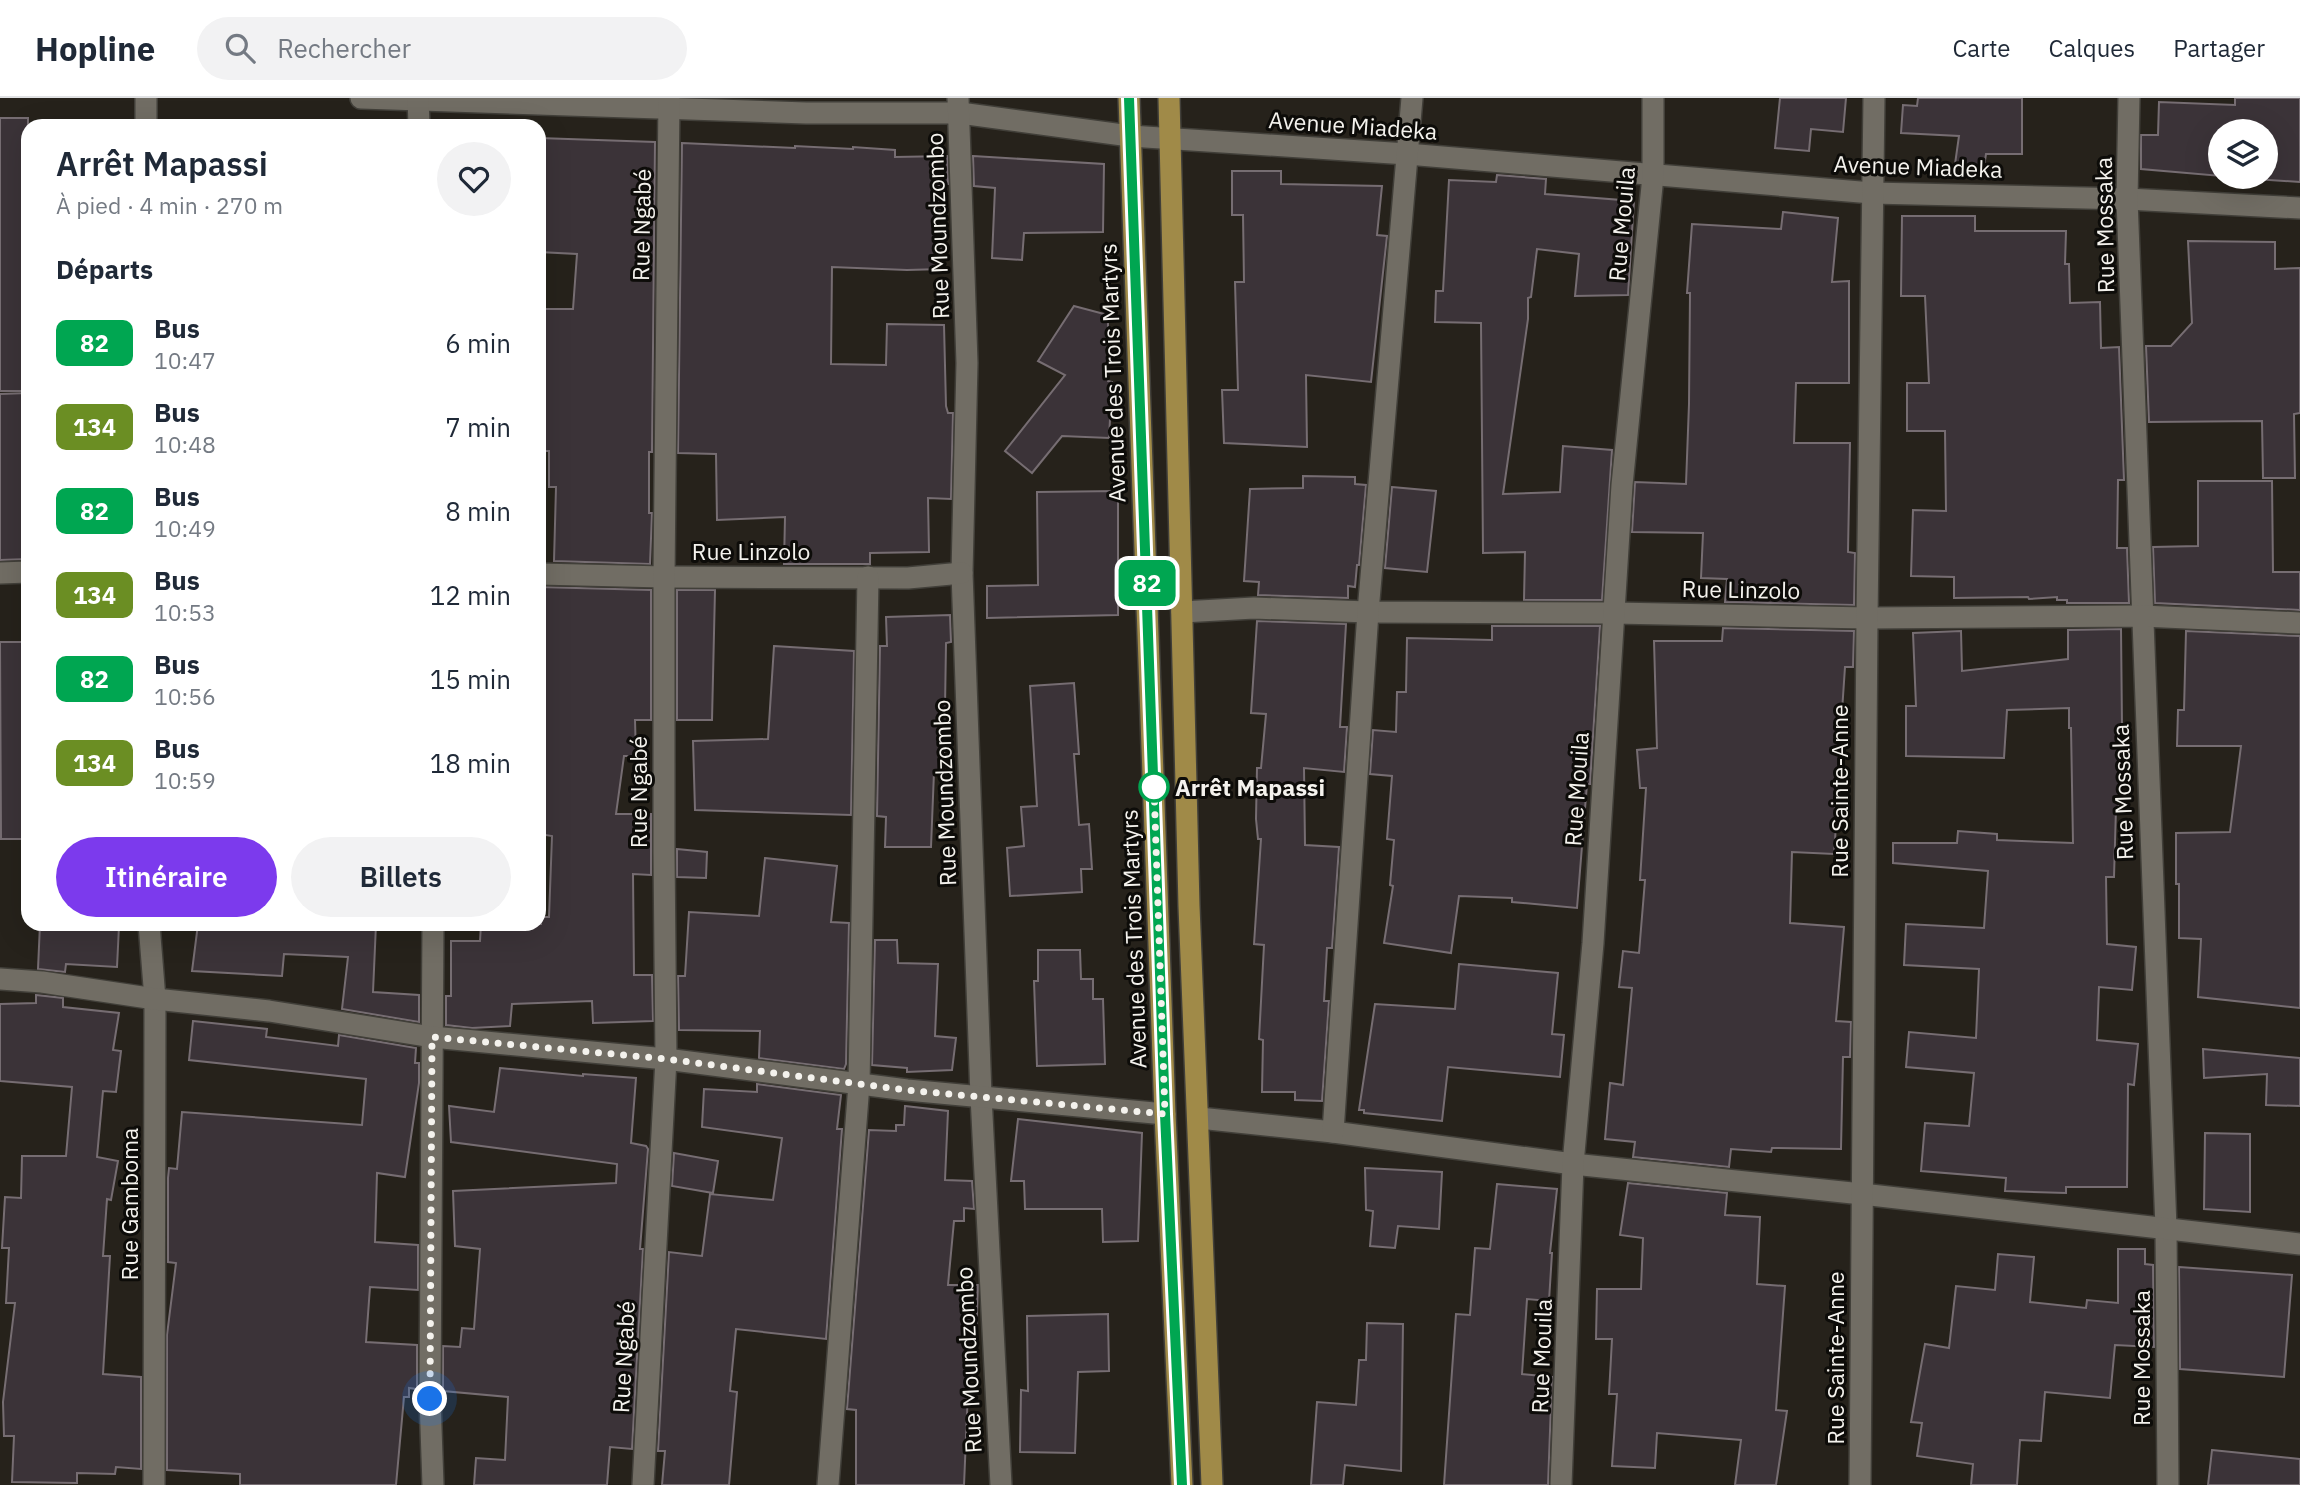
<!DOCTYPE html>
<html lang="fr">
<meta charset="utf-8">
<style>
:root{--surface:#fff;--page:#f2f2f3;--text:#1f2937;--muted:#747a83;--line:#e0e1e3;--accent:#7c3aed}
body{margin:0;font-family:"IBM Plex Sans",sans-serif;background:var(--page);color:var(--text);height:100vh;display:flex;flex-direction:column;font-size:26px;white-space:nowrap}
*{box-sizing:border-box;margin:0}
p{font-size:23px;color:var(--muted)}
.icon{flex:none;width:38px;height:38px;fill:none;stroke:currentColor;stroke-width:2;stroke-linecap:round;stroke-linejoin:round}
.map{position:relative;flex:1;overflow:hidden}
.details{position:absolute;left:21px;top:21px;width:525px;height:812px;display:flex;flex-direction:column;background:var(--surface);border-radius:21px;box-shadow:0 7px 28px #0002}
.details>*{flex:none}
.badge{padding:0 14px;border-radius:10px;font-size:24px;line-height:46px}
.buttons{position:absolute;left:2208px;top:21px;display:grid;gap:14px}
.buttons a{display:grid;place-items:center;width:70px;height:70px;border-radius:50%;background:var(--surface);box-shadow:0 7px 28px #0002;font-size:35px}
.you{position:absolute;width:35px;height:35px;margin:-18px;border:5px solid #fff;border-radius:50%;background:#1a73e8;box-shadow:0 0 0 10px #1a73e833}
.map>.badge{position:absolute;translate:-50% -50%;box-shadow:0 0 0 4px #fff}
h2{padding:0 35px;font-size:26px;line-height:63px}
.round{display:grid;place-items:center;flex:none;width:74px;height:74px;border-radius:37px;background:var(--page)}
.head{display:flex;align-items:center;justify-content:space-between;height:119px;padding:0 35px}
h1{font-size:33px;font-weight:600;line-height:52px}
.primary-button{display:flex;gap:14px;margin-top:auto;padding:14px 35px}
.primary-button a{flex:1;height:80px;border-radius:42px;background:var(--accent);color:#fff;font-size:28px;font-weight:600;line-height:80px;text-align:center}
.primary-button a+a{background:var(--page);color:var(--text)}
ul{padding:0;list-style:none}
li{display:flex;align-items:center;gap:21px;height:84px;padding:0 35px}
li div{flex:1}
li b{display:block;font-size:26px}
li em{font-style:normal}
li .badge{min-width:77px;font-weight:700;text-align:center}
header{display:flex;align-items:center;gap:42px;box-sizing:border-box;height:98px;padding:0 35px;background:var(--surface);border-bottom:2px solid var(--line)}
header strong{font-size:33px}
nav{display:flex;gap:38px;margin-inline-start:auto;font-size:24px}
.search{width:490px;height:63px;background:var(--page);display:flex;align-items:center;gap:18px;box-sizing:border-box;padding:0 24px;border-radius:38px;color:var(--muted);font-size:26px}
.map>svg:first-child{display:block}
.building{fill:#3b3338;stroke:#766d72;stroke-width:2}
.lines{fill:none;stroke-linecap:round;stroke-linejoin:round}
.street-casing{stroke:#413f39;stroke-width:24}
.primary-casing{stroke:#413f39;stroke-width:24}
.street{stroke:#716d64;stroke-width:21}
.primary{stroke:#a08a48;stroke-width:21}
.line-casing{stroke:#fff;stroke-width:16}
.line{stroke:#00a651;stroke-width:10}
.walk{stroke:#f4f2ed;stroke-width:7;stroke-dasharray:0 12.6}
.stop-dot{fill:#fff;stroke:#00a651;stroke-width:3.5}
.labels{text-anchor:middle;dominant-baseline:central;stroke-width:6;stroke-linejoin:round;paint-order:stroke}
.street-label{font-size:23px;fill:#f4f2ed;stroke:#0d0c09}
.stop-label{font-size:23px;font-weight:bold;fill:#f4f2ed;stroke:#0d0c09;text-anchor:start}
</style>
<header>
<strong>Hopline</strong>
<div class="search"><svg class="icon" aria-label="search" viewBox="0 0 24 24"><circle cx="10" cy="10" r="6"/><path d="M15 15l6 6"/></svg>Rechercher</div>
<nav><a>Carte</a><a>Calques</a><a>Partager</a></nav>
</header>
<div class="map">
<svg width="2300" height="1387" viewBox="0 0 2300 1387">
<rect width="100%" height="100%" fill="#26221b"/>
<!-- building -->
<g class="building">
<polygon points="1780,0 1846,0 1843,34 1811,31 1809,53 1775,50"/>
<polygon points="1918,0 2022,0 2022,56 1986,56 1984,69 1955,66 1959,38 1901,35 1903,7 1917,8"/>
<polygon points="2235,0 2300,0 2300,84 2224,79 2266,79 2266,33 2221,33 2221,78 2141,71 2141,37 2158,37 2159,4 2235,7"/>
<polygon points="0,20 28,20 27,222 24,293 0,293"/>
<polygon points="539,40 655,44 652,354 649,354 649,415 652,415 650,466 554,463 556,389 549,389 549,353 539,353 539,211 573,211 577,156 539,154"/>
<polygon points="682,45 795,50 795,48 853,51 853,49 895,52 895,59 947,58 948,86 939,85 942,171 907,172 832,169 831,266 886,267 887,226 944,227 946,308 948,315 953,315 951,401 928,400 929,454 870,455 870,466 784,466 785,419 717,422 716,356 678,355"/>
<polygon points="973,58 1104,66 1103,134 1024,135 1022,162 992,160 995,90 974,88"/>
<polygon points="1232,73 1281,73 1281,86 1382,88 1377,137 1387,138 1371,284 1306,277 1307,349 1224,345 1222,292 1238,292 1235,184 1244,184 1243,117 1232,117"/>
<polygon points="1497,77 1546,81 1545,96 1634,103 1628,197 1575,198 1579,156 1537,151 1531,199 1528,200 1528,221 1503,396 1560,394 1563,348 1612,352 1602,502 1524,502 1525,454 1483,455 1481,225 1435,224 1436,193 1443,193 1449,82 1496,84"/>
<polygon points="1783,114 1838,120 1832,184 1849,183 1849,285 1796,285 1794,345 1850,345 1848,454 1855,455 1854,507 1725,504 1727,481 1701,480 1703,435 1632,434 1635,384 1686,386 1689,306 1690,195 1687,195 1692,126 1781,131"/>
<polygon points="1902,118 1975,118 1975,133 2066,133 2065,166 2069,166 2070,205 2100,204 2101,250 2119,249 2124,382 2118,382 2117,450 2127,450 2129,505 2067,505 2067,502 2057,502 2057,499 2029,501 2028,499 1954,500 1954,479 1911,478 1913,412 1946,413 1945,333 1907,333 1907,285 1929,285 1925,198 1901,198"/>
<polygon points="2188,143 2275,144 2275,171 2300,170 2300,315 2294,316 2295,380 2263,380 2262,323 2149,324 2146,248 2171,248 2192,225"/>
<polygon points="1074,208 1108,217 1108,283 1112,284 1109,340 1062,338 1032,375 1005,353 1065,277 1038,263"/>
<polygon points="28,295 28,461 0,462 0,296"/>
<polygon points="1303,378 1355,379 1355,386 1366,387 1359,467 1357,467 1355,489 1348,488 1348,500 1258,497 1259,484 1244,483 1250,391 1303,390"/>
<polygon points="2198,383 2272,383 2273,474 2300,474 2300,512 2155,505 2153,449 2198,448"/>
<polygon points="1392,389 1436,393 1427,474 1385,470"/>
<polygon points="1118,393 1118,517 987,520 987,488 1038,487 1037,394"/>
<polygon points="539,489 651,492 651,622 635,622 636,658 624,658 616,716 651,716 651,777 633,776 634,877 652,877 653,923 593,925 592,903 512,906 510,928 472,930 446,927 446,898 451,898 451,843 480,843 481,826 541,826 541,819 549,819 552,738 539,736"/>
<polygon points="677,492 715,492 712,622 677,622"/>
<polygon points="950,517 951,544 946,545 944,674 934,674 931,749 885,749 886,719 877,718 880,548 887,548 886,519"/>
<polygon points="1257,523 1346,526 1340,629 1347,629 1344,674 1304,670 1305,747 1339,749 1332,850 1327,850 1324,903 1329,903 1322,1003 1295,1002 1295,994 1262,994 1263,942 1259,941 1264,847 1254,846 1261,741 1258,741 1256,721 1257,670 1261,670 1266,616 1251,615"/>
<polygon points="1492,528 1600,528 1590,686 1587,686 1577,810 1512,804 1512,800 1459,798 1451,855 1384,845 1393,788 1390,787 1394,742 1387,741 1392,678 1370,676 1373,632 1396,634 1397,594 1406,594 1407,540 1492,542"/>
<polygon points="1723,530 1854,533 1853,569 1845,569 1839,658 1841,658 1835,714 1837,714 1834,756 1792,754 1790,825 1844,829 1836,923 1851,924 1850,959 1843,959 1841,1051 1772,1050 1771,1054 1731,1051 1729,1069 1633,1059 1635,1044 1605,1041 1610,985 1623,987 1632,890 1619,889 1623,853 1639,855 1645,782 1640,782 1646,690 1640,690 1637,652 1657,650 1654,543 1722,543"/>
<polygon points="2121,531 2122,629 2119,629 2119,710 2116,710 2114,779 2106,779 2107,846 2136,849 2132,892 2099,889 2097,942 2138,946 2134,987 2128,986 2127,1089 2066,1089 2066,1095 2005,1093 2006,1080 1921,1073 1925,1025 1969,1028 1974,975 1906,969 1909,934 1976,940 1979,871 1904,867 1906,826 1984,830 1988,773 1893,765 1893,745 1957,745 1958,733 1997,736 1997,742 2073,745 2071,630 2069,630 2069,610 2007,612 2004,660 1906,658 1906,608 1916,608 1913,535 1961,533 1962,573 2068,561 2068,532"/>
<polygon points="2186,533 2300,538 2300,910 2198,899 2201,841 2179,840 2179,786 2176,786 2176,735 2230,734 2241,648 2177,648 2178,612 2184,612"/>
<polygon points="0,544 28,544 28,741 1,741"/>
<polygon points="774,548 854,553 851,717 695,712 693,643 768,641"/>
<polygon points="1074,585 1079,656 1074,656 1079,727 1089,726 1092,771 1081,771 1082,794 1010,798 1007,750 1024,748 1021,709 1037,708 1030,588"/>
<polygon points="677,751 707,754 706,780 677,779"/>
<polygon points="765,760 837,768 831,824 849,825 846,966 844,971 759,960 760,933 679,932 678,878 685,878 689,814 759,818"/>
<polygon points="40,826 119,828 117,869 66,866 65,874 38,871"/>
<polygon points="198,826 376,826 373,894 419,897 419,924 342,911 348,859 284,856 282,878 192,873"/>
<polygon points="875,842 897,842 898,865 938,866 935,938 956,940 952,972 907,974 907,970 872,967"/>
<polygon points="1038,852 1080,852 1081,881 1093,881 1093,901 1103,901 1105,966 1037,968 1034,883 1038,883"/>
<polygon points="1459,866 1558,875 1552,936 1564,937 1560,979 1448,969 1442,1023 1364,1015 1364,1012 1359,1012 1375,906 1455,911"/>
<polygon points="36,897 63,900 63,909 119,915 113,952 121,953 116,994 103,993 97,1059 118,1063 111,1102 107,1101 103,1158 110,1158 103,1276 141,1279 141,1371 116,1369 115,1376 77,1375 77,1385 12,1384 14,1338 4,1338 3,1304 15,1205 6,1205 9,1150 2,1150 5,1099 21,1100 22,1058 66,1058 72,989 0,983 0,906 36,905"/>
<polygon points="193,923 267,931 266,939 338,948 339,937 416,950 415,965 419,965 419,985 405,1079 377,1075 375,1144 418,1147 418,1192 370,1189 366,1244 417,1247 417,1291 409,1290 409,1299 404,1299 396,1387 240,1387 240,1376 167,1372 167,1237 176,1165 168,1164 168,1080 169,1070 177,1071 182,1014 362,1027 366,981 189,962"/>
<polygon points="2203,951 2300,960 2300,1008 2266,1007 2267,976 2204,980"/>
<polygon points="500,970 583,978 583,976 636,980 631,1045 646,1048 648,1051 640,1151 643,1151 632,1351 610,1349 607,1387 474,1387 476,1360 505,1362 508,1299 443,1293 443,1248 460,1249 462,1230 474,1231 480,1151 455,1148 453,1093 616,1085 617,1066 451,1044 449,1008 494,1014"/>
<polygon points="757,986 841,997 837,1031 842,1031 826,1241 736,1231 730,1293 737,1294 729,1387 662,1387 665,1353 658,1353 669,1154 702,1158 710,1096 773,1102 782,1040 702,1029 704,991 757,994"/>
<polygon points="905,1008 948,1013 945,1082 972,1083 974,1111 964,1110 964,1123 954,1123 948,1187 978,1187 975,1270 969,1269 964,1387 856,1387 856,1312 847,1311 869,1032 896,1033 896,1027 904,1027"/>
<polygon points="1018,1021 1142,1035 1138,1143 1103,1144 1102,1111 1025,1111 1024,1083 1011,1083"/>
<polygon points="2205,1035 2250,1036 2250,1114 2204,1111"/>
<polygon points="674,1055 718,1063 713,1095 672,1088"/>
<polygon points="1365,1070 1442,1074 1439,1131 1398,1128 1395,1150 1370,1148 1373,1113 1366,1112"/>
<polygon points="1628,1085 1727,1095 1725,1117 1760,1119 1757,1186 1785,1188 1776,1312 1787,1313 1776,1387 1735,1387 1741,1342 1657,1335 1655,1370 1612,1368 1617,1296 1609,1296 1612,1241 1596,1241 1597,1191 1641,1191 1643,1140 1620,1137"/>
<polygon points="1497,1086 1557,1091 1550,1155 1552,1155 1549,1203 1527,1201 1522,1276 1552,1279 1548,1387 1444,1387 1456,1216 1470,1217 1475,1150 1490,1151"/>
<polygon points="2118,1151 2145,1151 2145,1166 2153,1167 2154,1249 2115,1247 2110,1300 2045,1294 2041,1343 2020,1342 2017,1387 1971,1387 1973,1366 1917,1358 1922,1325 1911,1324 1925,1246 1949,1250 1956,1188 1995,1192 1998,1156 2034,1159 2030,1204 2086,1210 2087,1202 2118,1205"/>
<polygon points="2179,1169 2292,1177 2284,1279 2180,1271"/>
<polygon points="1108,1216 1109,1273 1078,1274 1075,1355 1020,1354 1021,1292 1028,1293 1027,1218"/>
<polygon points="1367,1225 1403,1226 1401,1373 1345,1367 1343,1387 1311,1387 1317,1304 1356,1307 1359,1262 1366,1262"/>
<polygon points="2212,1352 2300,1361 2300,1387 2208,1387"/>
</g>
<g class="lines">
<defs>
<g id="street">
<polyline points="361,0 806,15 960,15 1130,38 1407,56 1872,95 2127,101 2300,110"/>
<polyline points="418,0 419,28"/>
<polyline points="958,0 967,265 962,475 981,998 1001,1387"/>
<polyline points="2129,0 2127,101 2166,1130 2168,1387"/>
<polyline points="146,28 146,0"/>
<polyline points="0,475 28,474"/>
<polyline points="539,476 664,479 908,480 962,475"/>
<polyline points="1182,514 1254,510 1368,514 1614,515 1867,520 2142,518 2300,525"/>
<polyline points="149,826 155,901 154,1387"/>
<polyline points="433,826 430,1301 433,1387"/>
<polyline points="0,881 42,884 155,901 269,913 432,939 666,961 907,992 1165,1016"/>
<polyline points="1199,1020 1333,1034 1573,1066 1862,1096 2300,1146"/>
<polyline points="1333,1034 1368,514 1412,0"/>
<polyline points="643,1387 666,961 664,754 664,479 669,0"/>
<polyline points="828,1387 859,986 868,479"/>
<polyline points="1561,1387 1573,1066 1593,845 1622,387 1653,78 1653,0"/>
<polyline points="1860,1387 1867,520 1874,0"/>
</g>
<g id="primary">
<polyline points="1129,0 1165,1016 1182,1387"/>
<polyline points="1169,0 1189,808 1212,1387"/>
</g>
</defs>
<!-- street casing -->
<use href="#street" class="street-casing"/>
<!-- primary casing -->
<use href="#primary" class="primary-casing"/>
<!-- street -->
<use href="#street" class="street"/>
<!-- primary -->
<use href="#primary" class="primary"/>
</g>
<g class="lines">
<defs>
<polyline id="line" points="1129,0 1165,1016 1182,1387"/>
</defs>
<!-- line casing -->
<use href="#line" class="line-casing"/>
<!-- line -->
<use href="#line" class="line"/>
<!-- walk -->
<polyline class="walk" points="430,1301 432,939 666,961 906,992 1165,1016 1154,689"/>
</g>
<!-- markers -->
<circle class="stop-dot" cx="1154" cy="689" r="14"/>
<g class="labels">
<!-- street labels -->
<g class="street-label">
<text transform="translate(1353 27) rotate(4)">Avenue Miadeka</text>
<text transform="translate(1918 68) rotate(2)">Avenue Miadeka</text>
<text transform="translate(1621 126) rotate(-85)">Rue Mouila</text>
<text transform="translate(641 127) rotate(-89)">Rue Ngabé</text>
<text transform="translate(2104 127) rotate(-91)">Rue Mossaka</text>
<text transform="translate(937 128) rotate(-92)">Rue Moundzombo</text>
<text transform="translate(1112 275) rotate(-92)">Avenue des Trois Martyrs</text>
<text x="751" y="453">Rue Linzolo</text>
<text transform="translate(1741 491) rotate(1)">Rue Linzolo</text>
<text transform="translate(1576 691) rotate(-86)">Rue Mouila</text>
<text transform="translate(1839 693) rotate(-90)">Rue Sainte-Anne</text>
<text transform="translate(638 694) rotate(-90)">Rue Ngabé</text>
<text transform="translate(2122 694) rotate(-92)">Rue Mossaka</text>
<text transform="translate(944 695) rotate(-92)">Rue Moundzombo</text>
<text transform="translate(1133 841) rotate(-92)">Avenue des Trois Martyrs</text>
<text transform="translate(129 1106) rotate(-90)">Rue Gamboma</text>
<text transform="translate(1541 1258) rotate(-88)">Rue Mouila</text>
<text transform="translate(623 1259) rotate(-87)">Rue Ngabé</text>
<text transform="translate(1835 1260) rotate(-90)">Rue Sainte-Anne</text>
<text transform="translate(2141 1260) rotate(-90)">Rue Mossaka</text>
<text transform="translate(968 1262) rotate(-93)">Rue Moundzombo</text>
</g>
<!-- stop labels -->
<g class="stop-label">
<text x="1175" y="689">Arrêt Mapassi</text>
</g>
</g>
</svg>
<div class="buttons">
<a><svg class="icon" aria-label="layers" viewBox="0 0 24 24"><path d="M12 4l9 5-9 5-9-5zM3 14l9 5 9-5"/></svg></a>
</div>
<div class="you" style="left:430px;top:1301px"></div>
<b class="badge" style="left:1147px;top:485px;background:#00a651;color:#fff">82</b>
<section class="details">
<div class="head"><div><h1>Arrêt Mapassi</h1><p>À pied · 4 min · 270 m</p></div><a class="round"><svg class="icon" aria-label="heart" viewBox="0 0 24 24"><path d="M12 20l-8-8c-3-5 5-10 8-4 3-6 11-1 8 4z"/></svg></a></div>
<h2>Départs</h2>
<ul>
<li><span class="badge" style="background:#00a651;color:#fff">82</span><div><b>Bus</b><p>10:47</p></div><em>6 min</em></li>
<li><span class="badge" style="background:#6b8e23;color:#fff">134</span><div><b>Bus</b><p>10:48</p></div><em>7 min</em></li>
<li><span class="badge" style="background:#00a651;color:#fff">82</span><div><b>Bus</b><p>10:49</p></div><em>8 min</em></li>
<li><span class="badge" style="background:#6b8e23;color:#fff">134</span><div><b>Bus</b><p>10:53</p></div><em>12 min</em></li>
<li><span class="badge" style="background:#00a651;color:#fff">82</span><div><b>Bus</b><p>10:56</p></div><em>15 min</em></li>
<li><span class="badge" style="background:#6b8e23;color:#fff">134</span><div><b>Bus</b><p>10:59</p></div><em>18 min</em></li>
</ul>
<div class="primary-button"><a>Itinéraire</a><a>Billets</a></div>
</section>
</div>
